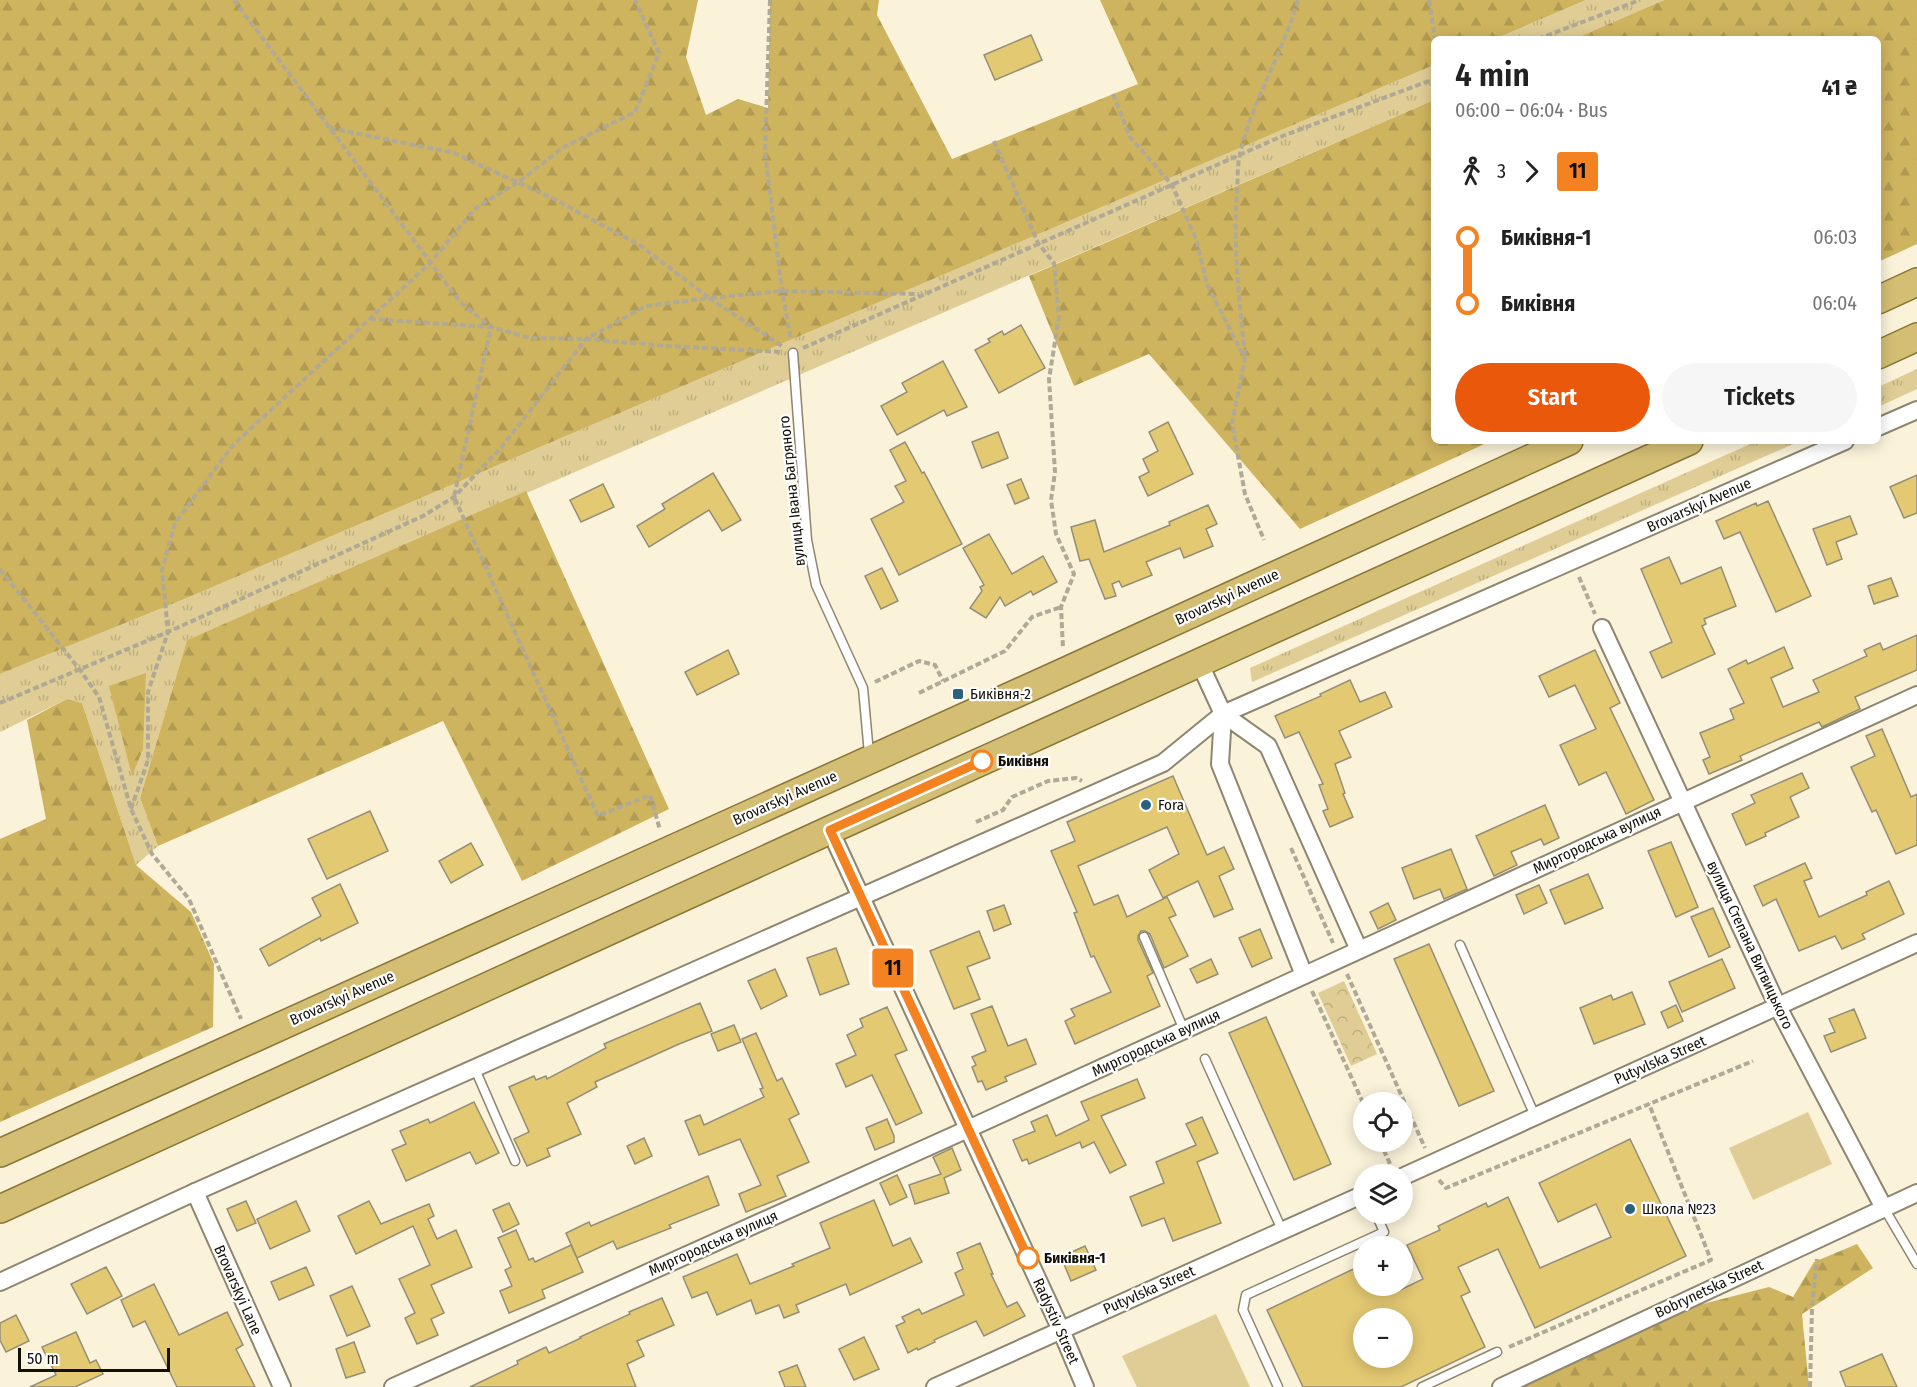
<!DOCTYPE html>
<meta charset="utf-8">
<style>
:root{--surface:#fff;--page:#f6f6f6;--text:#222;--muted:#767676;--accent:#ea580c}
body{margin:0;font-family:"Fira Sans Condensed",sans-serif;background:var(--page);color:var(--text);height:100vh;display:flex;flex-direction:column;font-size:22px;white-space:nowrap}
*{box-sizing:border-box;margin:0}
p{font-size:20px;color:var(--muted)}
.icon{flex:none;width:33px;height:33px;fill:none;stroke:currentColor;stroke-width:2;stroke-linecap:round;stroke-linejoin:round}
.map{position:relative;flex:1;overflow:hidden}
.sheet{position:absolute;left:1431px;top:36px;width:450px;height:408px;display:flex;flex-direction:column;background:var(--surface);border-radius:9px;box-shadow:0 3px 15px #0003}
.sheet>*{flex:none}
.badge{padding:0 12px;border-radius:4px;font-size:21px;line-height:39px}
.fabs{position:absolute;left:1353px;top:1092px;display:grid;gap:12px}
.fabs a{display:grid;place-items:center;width:60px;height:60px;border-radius:50%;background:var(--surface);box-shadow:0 3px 15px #0003;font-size:30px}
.scale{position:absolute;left:18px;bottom:15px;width:152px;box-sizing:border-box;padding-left:6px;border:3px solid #121007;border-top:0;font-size:16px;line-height:21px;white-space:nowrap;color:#121007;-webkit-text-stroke:4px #fff;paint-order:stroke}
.map>.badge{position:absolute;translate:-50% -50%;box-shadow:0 0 0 3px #fff}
.legs{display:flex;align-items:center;gap:9px;height:66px;padding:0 24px;font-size:20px}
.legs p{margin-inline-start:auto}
.headline{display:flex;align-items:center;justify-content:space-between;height:102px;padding:0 24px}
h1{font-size:33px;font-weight:600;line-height:45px}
.action{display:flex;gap:12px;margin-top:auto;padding:12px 24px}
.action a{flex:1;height:69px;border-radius:36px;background:var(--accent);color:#fff;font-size:24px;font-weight:600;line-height:69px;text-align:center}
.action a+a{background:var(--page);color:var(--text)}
ul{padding:0 24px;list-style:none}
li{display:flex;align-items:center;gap:21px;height:66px;font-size:22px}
li i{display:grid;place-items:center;width:9px;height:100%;margin:0 8px;background:currentColor}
li i::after{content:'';width:15px;height:15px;margin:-8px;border:4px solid;border-radius:50%;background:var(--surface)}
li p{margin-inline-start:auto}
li:first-child i{background:linear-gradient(#0000 50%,currentColor 0)}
li:last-child i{background:linear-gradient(currentColor 50%,#0000 0)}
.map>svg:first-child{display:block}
.grass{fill:url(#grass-tufts)}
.forest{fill:url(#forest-firs)}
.park{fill:url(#park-crowns)}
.pitch{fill:#dfcd95}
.building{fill:#e4c973;stroke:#958e77;stroke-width:1.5;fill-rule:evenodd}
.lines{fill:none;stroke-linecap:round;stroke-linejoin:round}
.service-casing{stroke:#8e8670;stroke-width:11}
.minor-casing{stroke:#8e8670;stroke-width:20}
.trunk-casing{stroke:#897637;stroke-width:30}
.path{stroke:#afa995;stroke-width:4;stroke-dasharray:6 3;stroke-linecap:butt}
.service{stroke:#fff;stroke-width:8}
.minor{stroke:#fff;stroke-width:16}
.trunk{stroke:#d4be74;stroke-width:27}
.line-1-casing{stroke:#fff;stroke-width:14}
.line-1{stroke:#f58220;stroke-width:9}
.poi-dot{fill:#2b617d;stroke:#fff;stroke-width:2}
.stop-1-dot{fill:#fff;stroke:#f58220;stroke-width:3}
.labels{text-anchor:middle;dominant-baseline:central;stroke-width:4.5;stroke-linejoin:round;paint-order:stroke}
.street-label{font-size:15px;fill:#121007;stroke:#fff}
.poi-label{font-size:15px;fill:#121007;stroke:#fff;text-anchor:start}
.stop-label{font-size:15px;font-weight:bold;fill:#121007;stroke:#fff;text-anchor:start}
</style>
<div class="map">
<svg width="1917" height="1387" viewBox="0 0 1917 1387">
<defs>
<pattern id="grass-tufts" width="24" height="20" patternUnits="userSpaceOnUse" patternTransform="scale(1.5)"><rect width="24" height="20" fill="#dfcd95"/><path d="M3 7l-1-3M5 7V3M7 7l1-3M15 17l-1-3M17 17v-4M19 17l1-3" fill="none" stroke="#beaf7f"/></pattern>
<pattern id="forest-firs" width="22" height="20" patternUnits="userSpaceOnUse" patternTransform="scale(1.5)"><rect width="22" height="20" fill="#cfb45f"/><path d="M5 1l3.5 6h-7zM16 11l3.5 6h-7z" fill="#b19a51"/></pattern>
<pattern id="park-crowns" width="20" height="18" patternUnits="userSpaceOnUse" patternTransform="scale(1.5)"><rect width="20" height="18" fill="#dfcd95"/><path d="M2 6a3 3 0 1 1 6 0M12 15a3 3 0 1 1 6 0" fill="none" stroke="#beaf7f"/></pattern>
</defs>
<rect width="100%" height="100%" fill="#faf2d9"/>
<!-- grass -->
<g class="grass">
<polygon points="1586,0 1664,0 1574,39 1495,39"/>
<polygon points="1434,65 1434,100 187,640 140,798 158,846 136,865 82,703 67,699 0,732 0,674 187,598"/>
<polygon points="1917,369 1917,389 1878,407 1878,387"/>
<polygon points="1757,441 1800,441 1252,682 1250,668"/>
</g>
<!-- forest -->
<g class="forest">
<polygon points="0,0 698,0 686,57 706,115 738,99 768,108 770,0 879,0 877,15 952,159 1138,84 1100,0 1586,0 1495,39 1434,39 1434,65 187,598 0,674"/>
<polygon points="1664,0 1917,0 1917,244 1878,262 1878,39 1574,39"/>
<polygon points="1434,100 1434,441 1491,441 1300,529 1149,354 1074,386 1029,276"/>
<polygon points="526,491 669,809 522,881 443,721 158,846 140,798 187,640"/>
<polygon points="146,673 143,749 132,776 109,686"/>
<polygon points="67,699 82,703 136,865 191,912 214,964 213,1027 0,1122 0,839 46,819 27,720"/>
<polygon points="1857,1244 1873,1268 1802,1314 1809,1387 1517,1387 1691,1307 1769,1287 1793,1297 1814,1262"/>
</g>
<!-- park -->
<polygon class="park" points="1344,981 1377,1054 1351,1066 1318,993"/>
<!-- pitch -->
<g class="pitch">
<polygon points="1808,1112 1832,1164 1753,1200 1729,1148"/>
<polygon points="1216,1314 1250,1387 1137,1387 1122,1356"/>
</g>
<!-- building -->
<g class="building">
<polygon points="1031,35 1042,60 995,80 984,55"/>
<polygon points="1021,325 1045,368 999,393 975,350 990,342 988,339 1002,331 1004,335"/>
<polygon points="943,361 967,407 947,416 944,410 897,435 881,406 907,392 902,383"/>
<polygon points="1168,422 1193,474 1148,496 1139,477 1149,472 1143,459 1158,451 1149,432"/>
<polygon points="998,432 1008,458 982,468 972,442"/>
<polygon points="905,442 922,473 924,472 962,544 899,575 871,519 904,502 895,486 906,481 890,450"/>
<polygon points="713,473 741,520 722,531 709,510 649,547 637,526 665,509 662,504"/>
<polygon points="1917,475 1917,513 1904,518 1890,487"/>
<polygon points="1021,479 1029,498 1015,504 1007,485"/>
<polygon points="603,484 614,507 581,522 570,500"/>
<polygon points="1768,501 1811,596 1776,612 1740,532 1724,539 1716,521 1756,503 1757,506"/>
<polygon points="1208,505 1217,524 1206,529 1213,546 1184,558 1180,548 1146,562 1152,575 1122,587 1119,581 1112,584 1116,596 1105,599 1089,559 1080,561 1071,527 1095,520 1104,552 1170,525 1169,522"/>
<polygon points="1850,516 1857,534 1836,542 1842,559 1827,565 1813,529"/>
<polygon points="989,534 1012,574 1043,556 1057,582 1033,595 1031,591 1005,606 1000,597 986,618 970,608 982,591 980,587 984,585 963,548"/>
<polygon points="1669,557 1681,584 1721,567 1736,606 1704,619 1706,624 1702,626 1715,654 1662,678 1650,652 1672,642 1641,569"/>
<polygon points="882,568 898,601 881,609 865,576"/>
<polygon points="1891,578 1898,596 1874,604 1868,586"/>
<polygon points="1917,635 1917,670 1855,697 1860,709 1822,727 1819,722 1740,756 1742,760 1709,774 1703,760 1710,757 1700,733 1734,719 1730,709 1744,703 1728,669 1746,660 1748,664 1784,647 1793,668 1771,678 1783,707 1819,692 1813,680 1867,656 1864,650 1880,643 1883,650"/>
<polygon points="728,650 739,674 697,695 685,672"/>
<polygon points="1595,650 1620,703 1610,708 1654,800 1626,814 1606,772 1579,785 1560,745 1596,729 1575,685 1549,697 1539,676"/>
<polygon points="1350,680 1360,702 1385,692 1392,707 1339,731 1351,757 1335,764 1345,793 1343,794 1353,817 1330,827 1323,811 1328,809 1319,785 1323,784 1299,732 1285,738 1275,716 1321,696 1320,694"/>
<polygon points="1882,729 1911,797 1917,794 1917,845 1896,854 1876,810 1872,812 1851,767 1875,756 1866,736"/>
<polygon points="1802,773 1809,788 1790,797 1799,817 1765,833 1766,836 1746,845 1732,814 1755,803 1751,795"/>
<polygon points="1173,776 1207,855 1224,847 1234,869 1219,876 1233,909 1214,917 1198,881 1163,898 1149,870 1179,854 1167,827 1078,866 1094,905 1118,895 1127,917 1167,897 1176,915 1169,918 1188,956 1164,968 1150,934 1145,931 1141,931 1138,936 1138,940 1153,973 1147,976 1160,1006 1075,1044 1065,1021 1075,1016 1071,1009 1111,992 1094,956 1091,957 1074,913 1077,912 1051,851 1075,841 1067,822"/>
<polygon points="1545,805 1559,838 1544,845 1541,839 1511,852 1517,865 1494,876 1476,836"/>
<polygon points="370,811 388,851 327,879 308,839"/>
<polygon points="1671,842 1698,907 1676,917 1648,851"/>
<polygon points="471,843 483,865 451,883 439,861"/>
<polygon points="1451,849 1467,889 1444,899 1440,889 1414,899 1402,868"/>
<polygon points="1805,863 1812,878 1804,881 1819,917 1867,895 1866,892 1889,881 1904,914 1862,934 1865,939 1842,949 1835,936 1799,951 1776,899 1763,906 1754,886"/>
<polygon points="1588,874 1603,908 1565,924 1550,890"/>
<polygon points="340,884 358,923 321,941 320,938 269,966 260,949 321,916 312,898"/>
<polygon points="1539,885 1547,903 1524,914 1516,895"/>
<polygon points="1388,903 1396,920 1378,929 1370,912"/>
<polygon points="1004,905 1011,924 994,931 987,911"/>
<polygon points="1713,908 1730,947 1709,957 1691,917"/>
<polygon points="1260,929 1272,958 1252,967 1239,938"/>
<polygon points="979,931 990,958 967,967 980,999 954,1009 930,951"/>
<polygon points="1429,944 1494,1091 1459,1106 1394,959"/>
<polygon points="836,948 849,984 820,995 807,958"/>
<polygon points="1211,959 1218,974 1197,983 1190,969"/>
<polygon points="1722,959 1735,988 1682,1012 1669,982"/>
<polygon points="775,969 787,996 761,1009 748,981"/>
<polygon points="1632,992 1645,1024 1594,1044 1580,1008 1611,995 1613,1000"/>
<polygon points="700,1003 712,1031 679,1044 595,1082 597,1087 567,1103 581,1134 547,1149 550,1156 527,1166 514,1139 529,1132 509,1087 534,1076 536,1080 546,1076 547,1079 606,1048 604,1044"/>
<polygon points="1676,1005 1683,1021 1668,1028 1661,1012"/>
<polygon points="992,1006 1008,1046 1026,1039 1036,1064 1005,1077 1007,1081 986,1090 982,1081 978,1082 972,1067 976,1065 972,1057 986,1051 971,1014"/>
<polygon points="887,1007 907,1050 895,1055 922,1113 896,1125 872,1075 846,1087 836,1064 856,1055 847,1035 863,1027 860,1019"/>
<polygon points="1854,1009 1866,1038 1831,1052 1824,1036 1835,1032 1829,1019"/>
<polygon points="1266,1017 1331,1164 1294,1180 1229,1033"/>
<polygon points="734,1025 741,1042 718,1051 711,1034"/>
<polygon points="756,1033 777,1081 782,1078 799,1114 789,1119 809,1162 777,1176 786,1196 746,1212 739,1194 761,1185 740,1139 699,1155 685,1121 700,1115 704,1125 764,1097 760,1089 763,1088 742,1039"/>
<polygon points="1137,1079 1145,1098 1101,1116 1126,1165 1110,1173 1094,1142 1082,1148 1080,1142 1029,1164 1027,1159 1022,1161 1013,1140 1035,1131 1031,1122 1047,1115 1056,1136 1089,1120 1081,1102"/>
<polygon points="474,1102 499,1153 476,1164 470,1152 406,1181 392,1150 406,1144 400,1131 428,1119 430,1123"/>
<polygon points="1202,1117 1218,1153 1197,1162 1221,1223 1173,1241 1164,1218 1142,1226 1130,1197 1164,1183 1156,1162 1196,1145 1186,1124"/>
<polygon points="887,1119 894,1136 894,1142 875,1150 866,1128"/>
<polygon points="644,1138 652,1156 635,1164 627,1146"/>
<path d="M1630,1139L1686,1256L1535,1328L1498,1249L1458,1267L1470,1292L1461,1296L1485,1347L1401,1387H1303L1267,1310L1364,1264V1286H1390L1394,1293L1423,1279L1407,1245L1440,1230L1438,1226L1486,1203L1488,1207L1508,1197L1540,1268L1611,1237L1596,1204L1558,1222L1539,1183ZM1364,1318H1402V1358H1364Z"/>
<polygon points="952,1148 961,1170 944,1178 949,1193 915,1204 909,1185 941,1174 933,1157"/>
<polygon points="897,1175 907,1197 890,1205 880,1183"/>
<polygon points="708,1176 719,1205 669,1225 671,1228 617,1249 613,1241 577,1258 566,1233 589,1222 591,1226"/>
<polygon points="874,1200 893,1246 910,1238 922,1262 850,1295 846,1284 796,1305 799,1312 784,1318 779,1305 756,1314 751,1300 717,1315 707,1292 692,1298 683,1277 737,1254 750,1284 794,1266 792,1264 830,1248 820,1223"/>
<polygon points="246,1201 256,1223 237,1231 227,1209"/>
<polygon points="296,1201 310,1231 270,1249 257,1219"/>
<polygon points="369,1201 381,1224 429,1204 434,1216 428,1219 437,1239 456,1230 472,1267 431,1285 444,1313 431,1319 438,1335 417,1344 405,1318 415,1313 399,1279 430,1265 413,1226 356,1254 338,1216"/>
<polygon points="509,1203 519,1224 503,1232 493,1210"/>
<polygon points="516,1230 529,1260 533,1258 535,1262 571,1245 583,1272 542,1290 545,1298 509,1313 500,1291 512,1286 505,1270 511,1267 498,1238"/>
<polygon points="980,1243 993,1274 991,1274 1007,1307 1017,1302 1025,1316 984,1336 976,1321 934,1340 935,1342 918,1350 917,1348 908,1353 896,1326 905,1322 902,1317 919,1309 922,1314 964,1295 955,1273 963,1269 957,1253"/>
<polygon points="1085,1246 1096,1270 1071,1281 1061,1257"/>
<polygon points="106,1267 122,1296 87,1314 71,1284"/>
<polygon points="306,1267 314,1285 279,1300 271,1282"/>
<polygon points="154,1284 179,1335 227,1312 243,1345 236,1349 255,1387 177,1387 145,1321 133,1327 121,1300"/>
<polygon points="352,1286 370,1326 347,1336 330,1296"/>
<polygon points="662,1298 674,1325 637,1341 644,1356 627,1364 636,1387 470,1387 518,1364 517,1361 546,1347 549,1353 581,1338 580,1337 630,1314 629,1312"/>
<polygon points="16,1315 29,1341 6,1352 0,1340 0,1323"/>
<polygon points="76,1332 90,1363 96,1360 103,1374 75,1387 30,1387 56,1375 42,1347"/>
<polygon points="864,1337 879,1369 854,1380 839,1349"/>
<polygon points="354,1342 365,1372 346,1378 336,1349"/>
<polygon points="1882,1354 1897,1387 1846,1387 1840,1372"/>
<polygon points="797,1365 806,1387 785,1387 779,1372"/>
</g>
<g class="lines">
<defs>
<g id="service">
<polyline points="793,353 807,540 816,585 863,688 869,754"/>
<polyline points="1144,937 1184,1030"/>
<polyline points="1460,945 1535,1116"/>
<polyline points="1205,1059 1282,1230"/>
<polyline points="475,1069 515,1161"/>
<polyline points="1884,1208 1917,1264"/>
<polyline points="1278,1387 1243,1310 1246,1295 1384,1232 1376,1214"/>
<polyline points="1422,1387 1497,1352"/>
</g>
<g id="minor">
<polyline points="1878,427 1917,410"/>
<polyline points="1602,628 1778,1007 1884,1208"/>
<polyline points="1199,662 1223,714 1220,764 1304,975"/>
<polyline points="1223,714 1268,746 1359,950"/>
<polyline points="830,830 1061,1330 1085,1387"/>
<polyline points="1402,1177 1917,943"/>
<polyline points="195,1192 282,1387"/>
<polyline points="0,1282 195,1192 1163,763 1223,714 1845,441"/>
<polyline points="393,1387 968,1129 1917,695"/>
<polyline points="935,1387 1364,1194"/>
<polyline points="1501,1387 1917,1193"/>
</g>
<g id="trunk">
<polyline points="1878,300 1917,282"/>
<polyline points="1878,355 1917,337"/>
<polyline points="0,1153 1064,672 1569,441"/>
<polyline points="0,1209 830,830 1689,441"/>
</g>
</defs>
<!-- service casing -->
<use href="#service" class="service-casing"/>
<!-- minor casing -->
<use href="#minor" class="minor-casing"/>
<!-- trunk casing -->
<use href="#trunk" class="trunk-casing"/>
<!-- path -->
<g class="path">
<polyline points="234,0 460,302 491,327 530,338 586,339 667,346 782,352"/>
<polyline points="770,0 765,152 782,291 791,340"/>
<polyline points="1429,0 1435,39"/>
<polyline points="1538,39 1640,0"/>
<polyline points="1113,94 1130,137 1172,185 1196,239 1207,284 1245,359 1232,423 1245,494 1264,540"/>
<polyline points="330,128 454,153 554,199 641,246 709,298 782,291 919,294"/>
<polyline points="994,141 1038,243 1054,263 1059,317 1049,379 1055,472 1051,500 1056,534 1074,574 1061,607 1063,648"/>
<polyline points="370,319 491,327 454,497 598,816 650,795 660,830"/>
<polyline points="803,348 1280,137 1434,79"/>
<path d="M1245,355C1239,300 1233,246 1237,191C1238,179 1237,166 1240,154C1252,101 1283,53 1298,0"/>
<polyline points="0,569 80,670 99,697 131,809 152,854 189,899 241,1019"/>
<polyline points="1579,577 1595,614"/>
<polyline points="875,682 919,661 935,665 943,681"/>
<polyline points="919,693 1005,651 1032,617 1061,607"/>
<polyline points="0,703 168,632 423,516 454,497 500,449 586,339 646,306 709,298 782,346"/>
<polyline points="131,809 148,760 148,692 168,632 162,570 175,523 233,445 430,263 476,208 518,182 564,147 635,112 659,53 635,0"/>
<polyline points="976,822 1003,810 1012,797 1048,781 1076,778 1082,781"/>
<polyline points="1291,848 1333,943"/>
<polyline points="1347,974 1425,1148"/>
<polyline points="1312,991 1364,1105"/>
<polyline points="1380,1142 1391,1166"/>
<polyline points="1439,1180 1446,1188 1753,1061"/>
<polyline points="1509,1347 1711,1260 1649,1104"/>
<polyline points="1810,1387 1812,1308 1817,1259"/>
</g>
<!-- service -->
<use href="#service" class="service"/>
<!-- minor -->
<use href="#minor" class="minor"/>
<!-- trunk -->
<use href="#trunk" class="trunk"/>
</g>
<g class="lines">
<defs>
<polyline id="line-1" points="982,761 830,830 1028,1258"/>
</defs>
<!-- line-1 casing -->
<use href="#line-1" class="line-1-casing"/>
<!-- line-1 -->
<use href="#line-1" class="line-1"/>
</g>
<!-- markers -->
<g class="poi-dot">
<rect x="952" y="688" width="12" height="12" rx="3"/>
<circle cx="1146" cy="805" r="6"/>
<circle cx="1630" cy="1209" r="6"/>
</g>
<g class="stop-1-dot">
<circle cx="982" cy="761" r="10"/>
<circle cx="1028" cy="1258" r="10"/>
</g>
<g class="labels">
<!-- street labels -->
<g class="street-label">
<text transform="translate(792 491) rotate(-96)">вулиця Івана Багряного</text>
<text transform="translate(1699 505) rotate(-24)">Brovarskyi Avenue</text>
<text transform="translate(1227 597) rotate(-25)">Brovarskyi Avenue</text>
<text transform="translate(785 798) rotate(-24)">Brovarskyi Avenue</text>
<text transform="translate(1597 840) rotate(-25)">Миргородська вулиця</text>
<text transform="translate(1750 945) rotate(65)">вулиця Степана Витвицького</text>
<text transform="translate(342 998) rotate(-24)">Brovarskyi Avenue</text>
<text transform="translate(1156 1043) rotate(-25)">Миргородська вулиця</text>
<text transform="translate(1660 1060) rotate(-24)">Putyvlska Street</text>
<text transform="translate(713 1243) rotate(-24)">Миргородська вулиця</text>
<text transform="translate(1709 1289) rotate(-25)">Bobrynetska Street</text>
<text transform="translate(238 1290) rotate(66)">Brovarskyi Lane</text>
<text transform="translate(1149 1290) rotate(-24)">Putyvlska Street</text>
<text transform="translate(1056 1321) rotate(66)">Radystiv Street</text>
</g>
<!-- poi labels -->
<g class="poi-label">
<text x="970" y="694">Бикiвня-2</text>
<text x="1158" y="805">Fora</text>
<text x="1642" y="1209">Школа №23</text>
</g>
<!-- stop labels -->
<g class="stop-label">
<text x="998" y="761">Бикiвня</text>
<text x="1044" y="1258">Бикiвня-1</text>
</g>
</g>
</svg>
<div class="fabs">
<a><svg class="icon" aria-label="locate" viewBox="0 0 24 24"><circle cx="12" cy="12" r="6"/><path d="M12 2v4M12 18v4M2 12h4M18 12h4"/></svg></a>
<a><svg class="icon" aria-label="layers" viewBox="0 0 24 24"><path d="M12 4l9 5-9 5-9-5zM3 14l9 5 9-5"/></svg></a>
<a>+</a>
<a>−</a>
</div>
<div class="scale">50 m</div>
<b class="badge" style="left:893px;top:968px;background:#f58220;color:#111">11</b>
<section class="sheet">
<div class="headline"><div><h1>4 min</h1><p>06:00 – 06:04 · Bus</p></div><b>41 ₴</b></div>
<div class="legs"><svg class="icon" aria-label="walk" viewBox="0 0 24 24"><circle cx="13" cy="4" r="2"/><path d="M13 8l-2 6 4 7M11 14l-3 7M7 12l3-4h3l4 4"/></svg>3<svg class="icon" aria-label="forward" viewBox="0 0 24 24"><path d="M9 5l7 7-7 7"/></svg><b class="badge" style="background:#f58220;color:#111">11</b></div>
<ul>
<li><i style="color:#f58220"></i><b>Бикiвня-1</b><p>06:03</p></li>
<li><i style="color:#f58220"></i><b>Бикiвня</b><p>06:04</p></li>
</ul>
<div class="action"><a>Start</a><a>Tickets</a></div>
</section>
</div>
